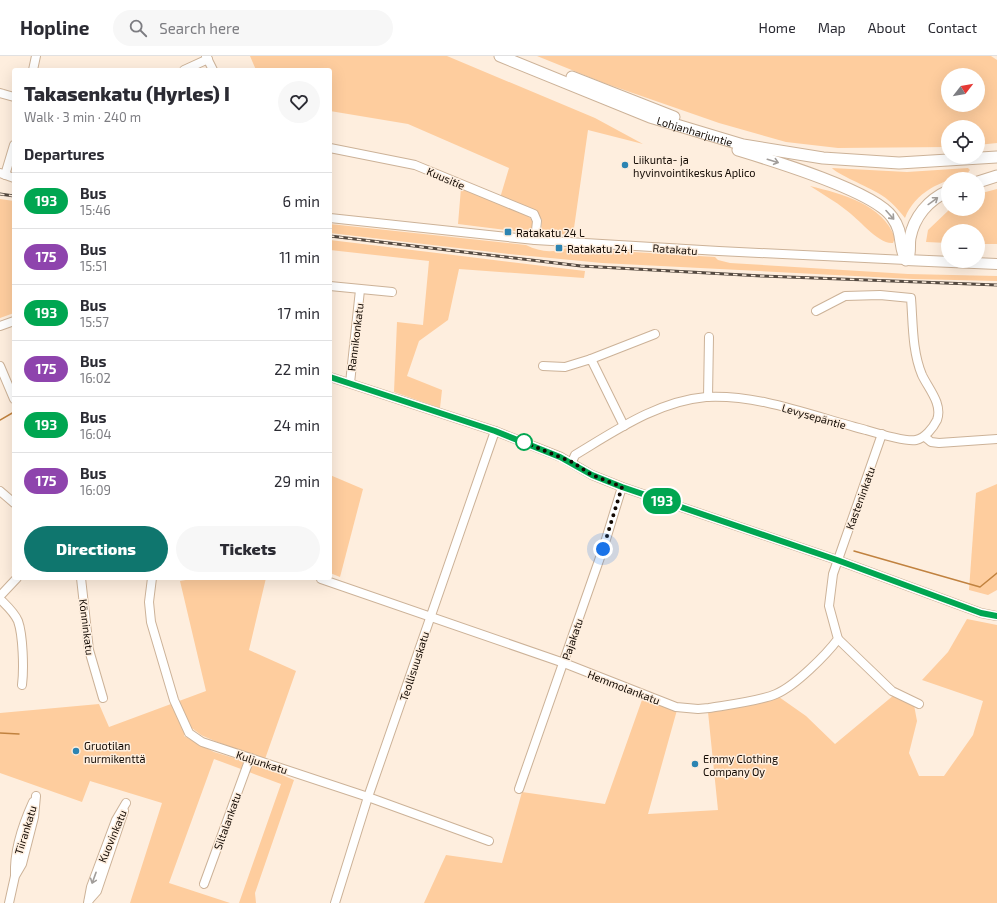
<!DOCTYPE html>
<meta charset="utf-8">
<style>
:root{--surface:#fff;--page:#f7f7f7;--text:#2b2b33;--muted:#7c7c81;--line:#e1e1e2;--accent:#0f766e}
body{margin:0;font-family:"Exo 2",sans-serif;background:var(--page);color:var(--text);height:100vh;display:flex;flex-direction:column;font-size:15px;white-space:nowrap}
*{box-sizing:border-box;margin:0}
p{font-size:13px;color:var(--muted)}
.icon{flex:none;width:22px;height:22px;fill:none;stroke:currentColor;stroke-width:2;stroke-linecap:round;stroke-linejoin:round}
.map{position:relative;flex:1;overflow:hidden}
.side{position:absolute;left:12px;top:12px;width:320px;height:512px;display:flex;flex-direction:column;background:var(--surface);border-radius:4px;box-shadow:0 4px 16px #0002}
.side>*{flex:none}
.badge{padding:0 8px;border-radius:13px;font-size:14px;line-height:26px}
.needle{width:26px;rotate:59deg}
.buttons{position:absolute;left:941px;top:12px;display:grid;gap:8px}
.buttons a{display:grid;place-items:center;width:44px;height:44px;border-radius:50%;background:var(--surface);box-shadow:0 4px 16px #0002;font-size:20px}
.you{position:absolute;width:20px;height:20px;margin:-10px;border:3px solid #fff;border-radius:50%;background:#1a73e8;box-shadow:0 0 0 6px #1a73e833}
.map>.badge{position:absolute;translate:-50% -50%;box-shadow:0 0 0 2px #fff}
h2{padding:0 12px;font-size:15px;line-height:36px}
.round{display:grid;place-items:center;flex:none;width:42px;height:42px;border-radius:21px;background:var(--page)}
.head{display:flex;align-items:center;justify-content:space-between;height:68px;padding:0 12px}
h1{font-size:19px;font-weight:800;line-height:30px}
.primary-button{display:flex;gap:8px;margin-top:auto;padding:8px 12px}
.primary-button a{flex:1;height:46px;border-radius:24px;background:var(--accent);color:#fff;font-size:16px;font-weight:800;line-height:46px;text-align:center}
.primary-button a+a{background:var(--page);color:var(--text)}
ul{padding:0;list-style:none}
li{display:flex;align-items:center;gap:12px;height:56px;padding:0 12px;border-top:1px solid var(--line)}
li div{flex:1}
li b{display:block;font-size:15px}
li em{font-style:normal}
li .badge{min-width:44px;font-weight:700;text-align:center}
header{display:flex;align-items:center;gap:24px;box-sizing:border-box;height:56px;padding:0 20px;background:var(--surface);border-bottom:1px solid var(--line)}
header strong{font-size:19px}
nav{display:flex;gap:22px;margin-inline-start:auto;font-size:14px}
.search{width:280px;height:36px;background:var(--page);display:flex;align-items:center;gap:10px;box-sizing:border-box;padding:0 14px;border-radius:22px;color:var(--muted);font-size:15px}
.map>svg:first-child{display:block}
.green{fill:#fecd9e;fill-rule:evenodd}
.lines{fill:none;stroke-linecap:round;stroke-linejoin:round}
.stream{stroke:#c1823f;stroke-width:1.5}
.minor-casing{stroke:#ccb298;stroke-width:10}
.major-casing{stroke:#ccb298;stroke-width:12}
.highway-casing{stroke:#ccb298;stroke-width:13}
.minor{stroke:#fff;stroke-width:8}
.major{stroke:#fff;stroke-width:10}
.highway{stroke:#fff;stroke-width:11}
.rail-casing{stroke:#544940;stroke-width:3}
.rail{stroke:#feeede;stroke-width:1.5;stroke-dasharray:4.5;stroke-linecap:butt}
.oneway{stroke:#a19d9a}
.line-casing{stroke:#fff;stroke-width:9}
.line{stroke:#00a651;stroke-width:6}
.walk{stroke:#130a03;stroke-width:4;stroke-dasharray:0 7.2}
.poi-dot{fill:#2c84b2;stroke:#feeede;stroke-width:1.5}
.stop-dot{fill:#fff;stroke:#00a651;stroke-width:2}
.labels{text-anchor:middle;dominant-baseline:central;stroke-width:3;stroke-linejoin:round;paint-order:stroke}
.street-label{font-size:11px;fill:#130a03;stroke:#feeede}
.poi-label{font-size:11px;fill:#130a03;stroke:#feeede;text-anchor:start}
</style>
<header>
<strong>Hopline</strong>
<div class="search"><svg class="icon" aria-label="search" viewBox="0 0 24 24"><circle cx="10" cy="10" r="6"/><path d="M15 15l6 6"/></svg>Search here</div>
<nav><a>Home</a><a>Map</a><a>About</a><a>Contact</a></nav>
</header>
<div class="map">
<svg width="997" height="847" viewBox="0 0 997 847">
<rect width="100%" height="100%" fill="#feeede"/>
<!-- green -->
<g class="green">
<polygon points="250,0 447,0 595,62 643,88 588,74 573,179 541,177 542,164 536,155 500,142 509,112 408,68 330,55 330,14 256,14"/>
<path d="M537,0H991L997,4V87L978,89V71H948V91L838,92L786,86L719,67L604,27ZM948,19H978V49H948Z"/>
<path d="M832,112L907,116L968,112L970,114L966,119C941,125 915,136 905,162C897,152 889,143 878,137C870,132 835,117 832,112Z"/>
<path d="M810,130C842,138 883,148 895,182L893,187C879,189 858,162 846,154C835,145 822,138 810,130Z"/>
<path d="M461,132L526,158C534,164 533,168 531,177L458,168Z"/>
<polygon points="997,133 997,188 978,188 978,175 948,175 948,187 926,186 928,174 950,153 978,153 978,138"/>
<polygon points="0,143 14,145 14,257 0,262"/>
<path d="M330,168L526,189C540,196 552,197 567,192L715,201L718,204L730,207L908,218L997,220V225L913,223L602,207L509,198L330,177Z"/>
<polygon points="330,184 585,215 584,222 459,213 448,264 419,285 407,320 442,334 440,352 394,336 397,266 423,269 429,205 330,194"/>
<polygon points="330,419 363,433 340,521 330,517"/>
<polygon points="997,428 997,534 988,539 969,534 976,437"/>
<path d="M197,522H266L249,594L296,615L265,703C244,696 223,689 203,680C197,677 193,671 187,671L184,680L214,696L244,705L241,713L214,703L169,827L230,847H130L162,747L90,725L82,746L0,717V657L99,648L109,671L206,635L180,525Z"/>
<polygon points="967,563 997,569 997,847 424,847 446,799 502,807 522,736 605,748 643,641 677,654 648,758 718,754 708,656 779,641 806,660 835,688 894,639 914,649 917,665 909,697 919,720 944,720 973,679 983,645 922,624 948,596"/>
<polygon points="250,708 263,711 294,724 255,837 256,847 239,847 281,728 249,716"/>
</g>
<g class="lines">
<!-- stream -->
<g class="stream">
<polyline points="0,364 14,356"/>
<polyline points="854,495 980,531 997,517"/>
<polyline points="0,677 19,678"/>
</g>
<defs>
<g id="minor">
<polyline points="206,0 213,14"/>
<polyline points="33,14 36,0"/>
<polyline points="184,14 208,3"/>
<polyline points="0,37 14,41"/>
<polyline points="330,92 415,109 534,158 537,165 535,184"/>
<polyline points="0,117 14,122"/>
<polyline points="5,119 14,89"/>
<polyline points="330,162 535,184 719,195 906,204"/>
<polyline points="330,230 392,236"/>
<polyline points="0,270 14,265"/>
<polyline points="591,303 655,278"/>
<polyline points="0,310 14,343"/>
<polyline points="543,310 565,311 591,303 624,370"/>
<polyline points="330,321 495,375 561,401 592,419 622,431 837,504 981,557 997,560"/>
<polyline points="350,327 360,234"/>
<polyline points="708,341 709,281"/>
<polyline points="925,381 931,386 939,387 997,383"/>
<path d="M572,406L575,399C615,375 658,345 706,341C760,338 815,361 866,374C876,377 906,386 916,384C925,382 933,372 937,364C943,348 928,332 922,319C912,295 913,267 911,242L880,239L845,240L816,255"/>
<polyline points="0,435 14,447"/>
<polyline points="81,522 89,594 103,642"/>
<polyline points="152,522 149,546 151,566 174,644 189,677 202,686 368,741 489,785"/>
<path d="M321,523L564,607L676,651L698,653L709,652C727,649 760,645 776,638C795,630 826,599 838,583L829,550L833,518L882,378"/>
<polyline points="0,540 17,522"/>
<path d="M0,543C7,550 14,556 18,565C23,579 24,613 22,629"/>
<polyline points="838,583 892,635 919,648"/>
<polyline points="519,733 603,493 622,431"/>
<path d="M15,819C14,795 23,768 33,746"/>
<polyline points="204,828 250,702"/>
<polyline points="89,844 97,835 124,755"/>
<polyline points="9,847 15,820 22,808 34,761 36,740"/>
<polyline points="88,847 91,831 116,764 126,747"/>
<polyline points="335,847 368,741 495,375"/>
</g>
<polyline id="major" points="906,204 997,208"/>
<g id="highway">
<path id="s1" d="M500,0L650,61L743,89L823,102L899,107L997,101"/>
<polyline points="572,21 674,61"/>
<path d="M738,94C771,104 874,135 892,161C904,177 898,189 906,204"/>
<polyline points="978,126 997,120"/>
<path d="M909,198C910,193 909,187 910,182C914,161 928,144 948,135"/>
</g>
</defs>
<!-- minor casing -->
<use href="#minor" class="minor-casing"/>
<!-- major casing -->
<use href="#major" class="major-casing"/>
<!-- highway casing -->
<use href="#highway" class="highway-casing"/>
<!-- minor -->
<use href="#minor" class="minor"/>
<!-- major -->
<use href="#major" class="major"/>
<!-- highway -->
<use href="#highway" class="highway"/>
<defs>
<g id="rail">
<polyline points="0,138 14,140"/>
<polyline points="330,180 581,210 762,220 997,229"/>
</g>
</defs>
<!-- rail casing -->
<use href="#rail" class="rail-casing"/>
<!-- rail -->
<use href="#rail" class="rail"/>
</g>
<!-- one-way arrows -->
<defs><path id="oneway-shaft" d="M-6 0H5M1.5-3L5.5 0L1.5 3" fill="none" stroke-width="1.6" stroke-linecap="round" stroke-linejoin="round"/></defs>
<g class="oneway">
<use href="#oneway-shaft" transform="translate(773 105) rotate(17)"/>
<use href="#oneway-shaft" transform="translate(933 145) rotate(-36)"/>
<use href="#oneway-shaft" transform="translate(890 159) rotate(48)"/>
<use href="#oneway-shaft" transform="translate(94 822) rotate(110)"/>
</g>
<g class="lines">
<defs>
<polyline id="line" points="330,321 495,375 560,401 592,419 622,431 837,504 981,557 997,560"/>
</defs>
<!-- line casing -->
<use href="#line" class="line-casing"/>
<!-- line -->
<use href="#line" class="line"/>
<!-- walk -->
<polyline class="walk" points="524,386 521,385 572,406 592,419 622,431 603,493"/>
</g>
<!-- markers -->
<g class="poi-dot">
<circle cx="625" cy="109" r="4"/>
<rect x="504" y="172" width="8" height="8" rx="2"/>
<rect x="555" y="188" width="8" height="8" rx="2"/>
<circle cx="76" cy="695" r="4"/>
<circle cx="695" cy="708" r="4"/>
</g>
<circle class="stop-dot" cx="524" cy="386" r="8"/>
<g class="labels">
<!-- street labels -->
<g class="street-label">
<text stroke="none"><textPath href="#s1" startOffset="209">Lohjanharjuntie</textPath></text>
<text transform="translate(446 122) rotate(23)">Kuusitie</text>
<text transform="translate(675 193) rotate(4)">Ratakatu</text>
<text transform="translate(355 281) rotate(-83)">Rannikonkatu</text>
<text transform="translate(814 360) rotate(16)">Levysepäntie</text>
<text transform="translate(860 442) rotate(-70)">Kasteninkatu</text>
<text transform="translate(87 571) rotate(83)">Könninkatu</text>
<text transform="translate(572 583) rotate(-71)">Pajakatu</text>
<text transform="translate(414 610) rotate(-72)">Teollisuuskatu</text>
<text transform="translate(624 631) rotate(21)">Hemmolankatu</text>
<text transform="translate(262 706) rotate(18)">Kuljunkatu</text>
<text transform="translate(227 765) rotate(-70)">Siltalankatu</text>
<text transform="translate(25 774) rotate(-73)">Tiirankatu</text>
<text transform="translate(112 780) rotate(-67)">Kuovinkatu</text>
</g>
<!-- poi labels -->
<g class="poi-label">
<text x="633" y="103">Liikunta- ja<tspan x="633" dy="13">hyvinvointikeskus Aplico</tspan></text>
<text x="516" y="176">Ratakatu 24 L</text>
<text x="567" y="192">Ratakatu 24 I</text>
<text x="84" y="689">Gruotilan<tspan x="84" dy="13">nurmikenttä</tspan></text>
<text x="703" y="702">Emmy Clothing<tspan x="703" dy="13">Company Oy</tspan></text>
</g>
</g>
</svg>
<div class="buttons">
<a><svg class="needle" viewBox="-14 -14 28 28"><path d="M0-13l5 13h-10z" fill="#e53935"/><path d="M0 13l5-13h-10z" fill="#7c7c81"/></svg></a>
<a><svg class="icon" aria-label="locate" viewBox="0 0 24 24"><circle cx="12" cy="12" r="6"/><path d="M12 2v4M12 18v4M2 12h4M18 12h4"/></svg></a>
<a>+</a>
<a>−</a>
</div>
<div class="you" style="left:603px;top:493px"></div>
<b class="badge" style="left:662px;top:445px;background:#00a651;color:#fff">193</b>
<section class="side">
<div class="head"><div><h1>Takasenkatu (Hyrles) I</h1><p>Walk · 3 min · 240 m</p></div><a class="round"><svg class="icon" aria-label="heart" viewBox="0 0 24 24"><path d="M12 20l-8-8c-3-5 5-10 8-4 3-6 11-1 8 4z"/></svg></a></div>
<h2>Departures</h2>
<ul>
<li><span class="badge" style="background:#00a651;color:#fff">193</span><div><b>Bus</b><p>15:46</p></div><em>6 min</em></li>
<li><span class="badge" style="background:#8e44ad;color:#fff">175</span><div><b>Bus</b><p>15:51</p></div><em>11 min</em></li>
<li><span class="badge" style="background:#00a651;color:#fff">193</span><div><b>Bus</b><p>15:57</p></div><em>17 min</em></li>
<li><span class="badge" style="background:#8e44ad;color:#fff">175</span><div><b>Bus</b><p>16:02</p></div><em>22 min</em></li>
<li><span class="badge" style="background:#00a651;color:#fff">193</span><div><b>Bus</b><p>16:04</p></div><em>24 min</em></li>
<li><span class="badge" style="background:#8e44ad;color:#fff">175</span><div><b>Bus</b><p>16:09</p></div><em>29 min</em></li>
</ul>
<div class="primary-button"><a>Directions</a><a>Tickets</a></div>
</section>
</div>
